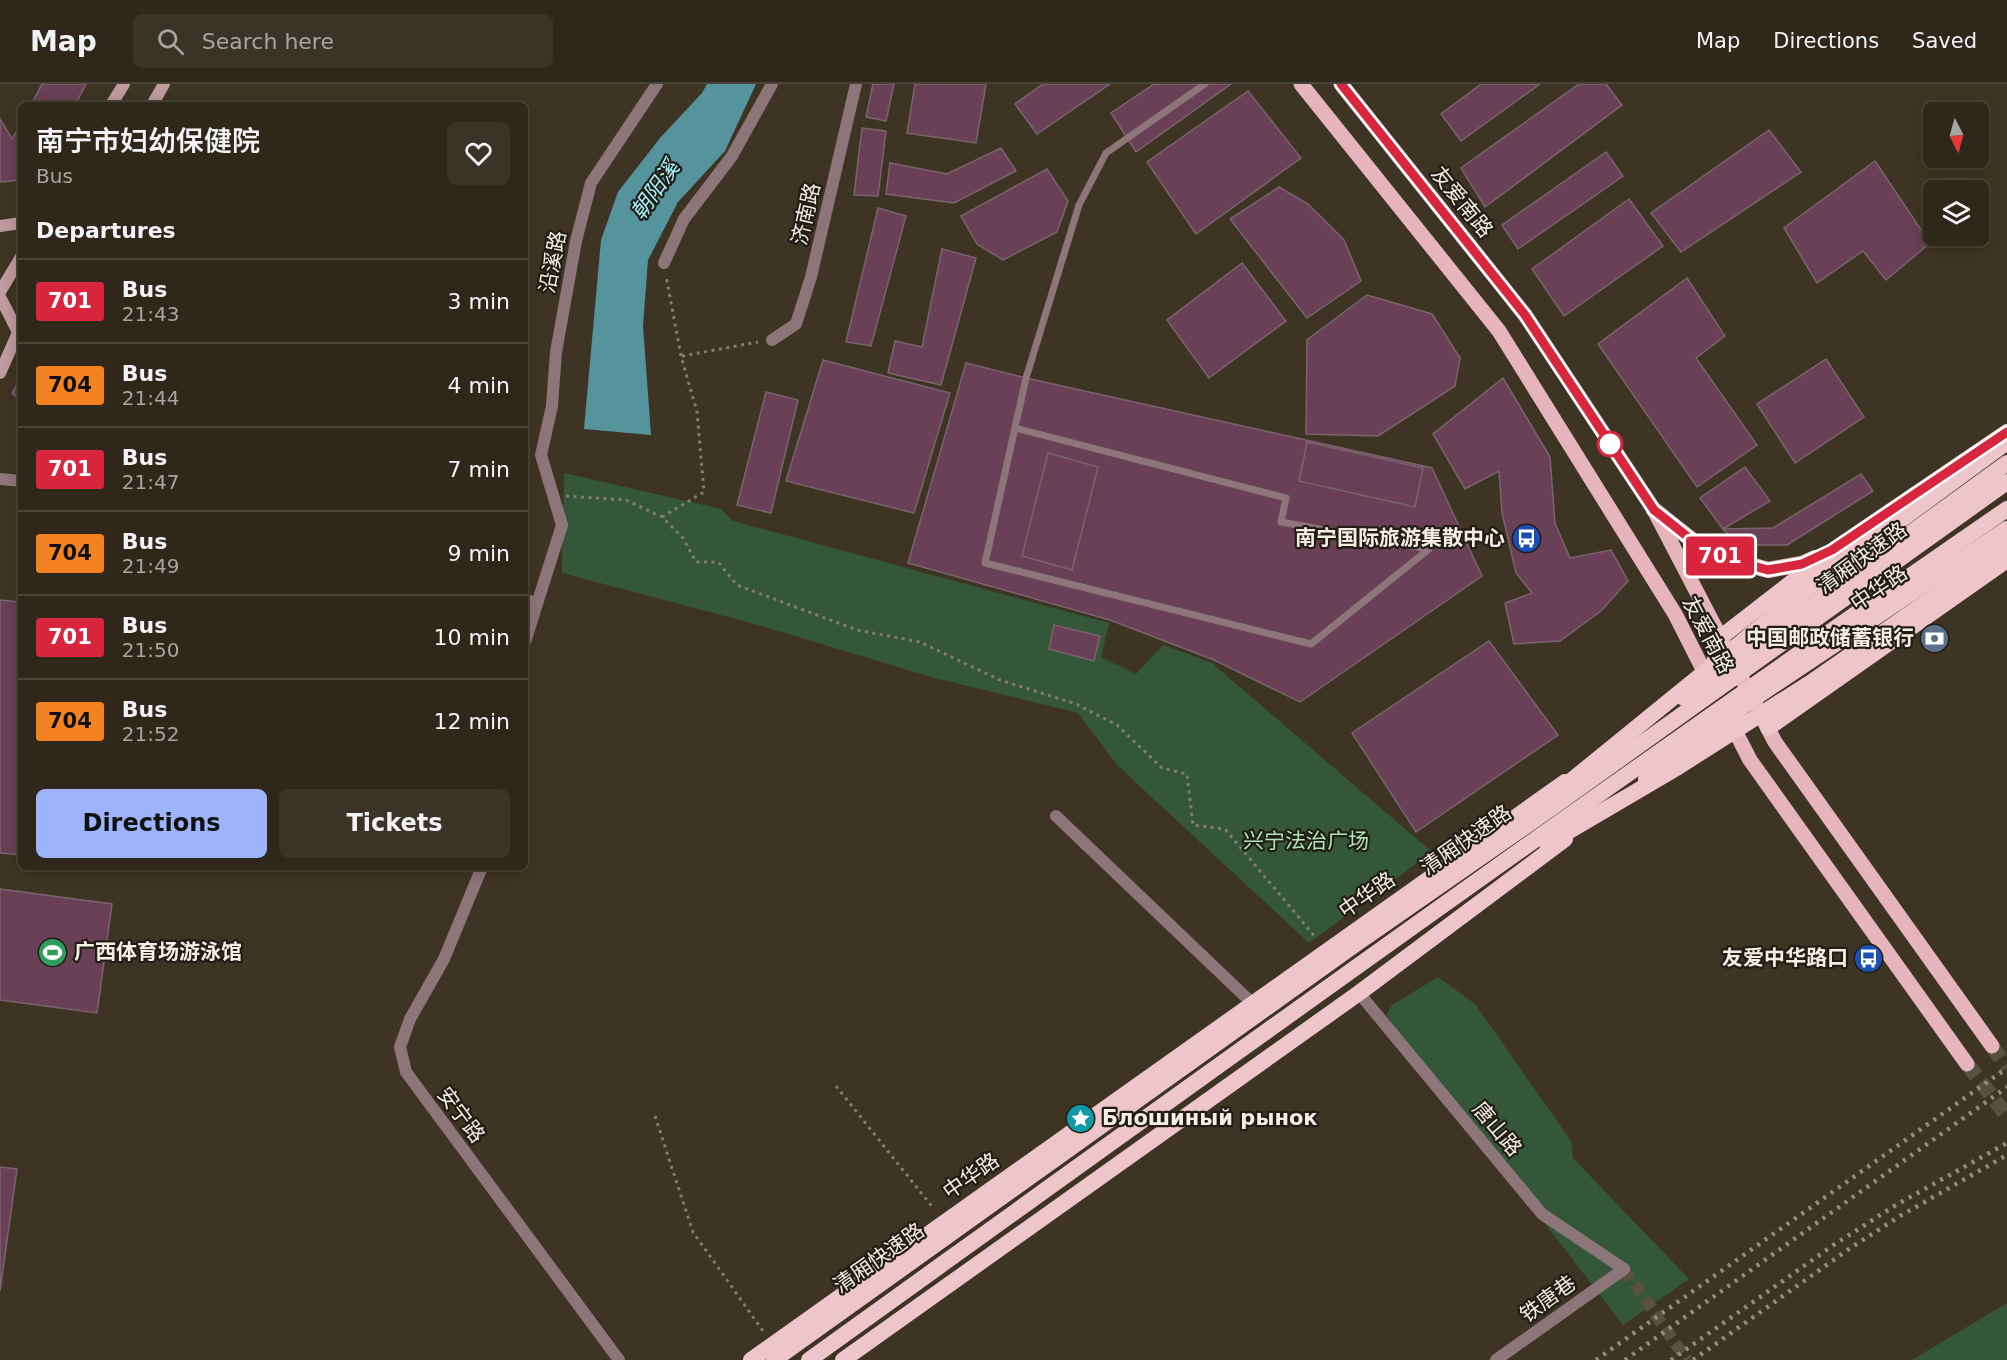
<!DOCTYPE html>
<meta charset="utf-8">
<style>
:root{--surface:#2e271a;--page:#3a3327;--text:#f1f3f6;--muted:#a7a5a2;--line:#494439;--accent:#9db4fd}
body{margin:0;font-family:"DejaVu Sans","Noto Sans SC",sans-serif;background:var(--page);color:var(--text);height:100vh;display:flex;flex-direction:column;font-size:22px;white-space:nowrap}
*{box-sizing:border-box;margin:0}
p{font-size:20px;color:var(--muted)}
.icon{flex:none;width:33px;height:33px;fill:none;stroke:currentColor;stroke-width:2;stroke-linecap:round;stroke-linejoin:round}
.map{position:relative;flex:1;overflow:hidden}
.panel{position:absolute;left:18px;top:18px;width:510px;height:768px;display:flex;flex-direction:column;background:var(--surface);border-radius:9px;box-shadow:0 3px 15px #0003,0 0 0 2px var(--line)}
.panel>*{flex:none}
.badge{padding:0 12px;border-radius:4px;font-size:21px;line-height:39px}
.needle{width:39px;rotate:174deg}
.buttons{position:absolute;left:1923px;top:18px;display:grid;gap:12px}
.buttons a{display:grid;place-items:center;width:66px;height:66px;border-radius:9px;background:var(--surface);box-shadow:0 3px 15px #0003,0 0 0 2px var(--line);font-size:30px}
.map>.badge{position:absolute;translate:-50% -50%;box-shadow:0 0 0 3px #fff}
h2{padding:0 18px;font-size:22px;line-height:54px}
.round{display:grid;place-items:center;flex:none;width:63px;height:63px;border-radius:9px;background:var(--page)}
.head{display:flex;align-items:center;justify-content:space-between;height:102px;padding:0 18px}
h1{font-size:28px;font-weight:600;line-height:45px}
.button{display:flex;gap:12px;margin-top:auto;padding:12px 18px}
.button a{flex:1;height:69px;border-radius:9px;background:var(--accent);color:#111;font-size:24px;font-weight:600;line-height:69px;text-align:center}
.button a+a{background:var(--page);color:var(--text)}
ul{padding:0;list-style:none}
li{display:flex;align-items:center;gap:18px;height:84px;padding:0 18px;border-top:2px solid var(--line)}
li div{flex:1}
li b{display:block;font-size:22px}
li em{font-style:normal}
li .badge{min-width:66px;font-weight:700;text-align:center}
header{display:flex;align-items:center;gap:36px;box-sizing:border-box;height:84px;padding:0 30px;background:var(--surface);border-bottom:2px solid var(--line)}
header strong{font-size:28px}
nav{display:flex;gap:33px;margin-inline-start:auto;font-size:21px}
.search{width:420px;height:54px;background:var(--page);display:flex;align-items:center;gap:15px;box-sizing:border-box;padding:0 21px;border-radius:9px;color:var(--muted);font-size:22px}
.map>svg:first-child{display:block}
.green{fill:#355739}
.water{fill:#56949d}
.building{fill:#694056;stroke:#79646e;stroke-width:1.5}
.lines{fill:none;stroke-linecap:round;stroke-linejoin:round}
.tertiary-tunnel{stroke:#595040;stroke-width:12;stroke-dasharray:12 6;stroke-linecap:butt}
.primary-tunnel{stroke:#595040;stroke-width:15;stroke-dasharray:15 8;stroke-linecap:butt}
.path{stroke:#857c6e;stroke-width:3;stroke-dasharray:3 4.5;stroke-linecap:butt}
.service{stroke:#8d7679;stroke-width:7}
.minor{stroke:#8d7679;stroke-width:12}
.tertiary{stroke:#8d7679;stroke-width:12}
.secondary{stroke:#bf9a9e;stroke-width:12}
.primary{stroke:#e5b5bb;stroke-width:15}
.trunk{stroke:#eec5ca;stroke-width:16}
.rail{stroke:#948c7d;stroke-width:4.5;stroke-dasharray:3 6;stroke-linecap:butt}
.trunk-bridge{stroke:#eec5ca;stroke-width:16}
.line-casing{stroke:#fff;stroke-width:14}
.line{stroke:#d7263d;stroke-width:9}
.stop-dot{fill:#fff;stroke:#d7263d;stroke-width:3}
.labels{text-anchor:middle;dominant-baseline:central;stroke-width:4.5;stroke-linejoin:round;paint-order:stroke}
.street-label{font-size:21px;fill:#f4eee3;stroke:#211d15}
.poi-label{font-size:21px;font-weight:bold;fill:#f4eee3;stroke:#211d15;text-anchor:end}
.park-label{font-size:21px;fill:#ace7b1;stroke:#211d15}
.water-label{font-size:22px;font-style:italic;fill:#a6f2fe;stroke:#211d15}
</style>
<header>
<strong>Map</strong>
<div class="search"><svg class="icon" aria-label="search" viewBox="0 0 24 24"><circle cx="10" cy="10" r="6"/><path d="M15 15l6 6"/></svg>Search here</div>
<nav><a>Map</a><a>Directions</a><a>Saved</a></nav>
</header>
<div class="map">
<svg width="2007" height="1276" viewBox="0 0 2007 1276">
<rect width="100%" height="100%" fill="#3e3423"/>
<!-- green -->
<g class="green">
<polygon points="564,389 721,425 733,437 1109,539 1101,573 1136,590 1163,561 1212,579 1432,768 1309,859 1118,682 1078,629 931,593 755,540 562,489"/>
<polygon points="1438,893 1475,920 1571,1057 1573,1074 1689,1195 1623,1241 1392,940 1387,930 1392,921"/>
<polygon points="2007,1219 2007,1276 1912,1276"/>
</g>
<!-- water -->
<polygon class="water" points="707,0 756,0 725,67 678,118 648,176 643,242 651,351 584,345 601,156 618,108 660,54 702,9"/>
<!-- building -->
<g class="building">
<polygon points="42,0 86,0 75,21 31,21"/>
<polygon points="873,0 894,0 886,37 866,33"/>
<polygon points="915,0 986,0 976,59 907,49"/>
<polygon points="1043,0 1110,0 1037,50 1015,20"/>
<polygon points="1154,0 1231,0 1136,68 1111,29"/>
<polygon points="1481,0 1540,0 1461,57 1441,30"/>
<polygon points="1579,0 1606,0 1622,21 1485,123 1461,84"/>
<polygon points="1248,7 1301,74 1196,150 1147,78"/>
<polygon points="0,35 12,55 21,39 21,96 0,98"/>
<polygon points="862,44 886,47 878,112 854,111"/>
<polygon points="1769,46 1801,88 1681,168 1651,129"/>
<polygon points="1001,64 1016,87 954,119 886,110 890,79 947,90"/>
<polygon points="1606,68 1623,92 1518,165 1502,141"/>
<polygon points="1875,77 1930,159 1886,196 1863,167 1817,199 1784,144"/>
<polygon points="1047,85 1068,117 1057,148 1003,176 977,160 961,132"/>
<polygon points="1279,103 1308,120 1344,156 1361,197 1307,234 1230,135"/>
<polygon points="1629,115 1663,162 1564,232 1532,185"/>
<polygon points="878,124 906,132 871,262 846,258"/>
<polygon points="942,165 976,174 941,301 888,289 895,257 922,263"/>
<polygon points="1242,179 1286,237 1209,294 1167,236"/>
<polygon points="1687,194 1725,252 1696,274 1757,361 1697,403 1598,260"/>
<polygon points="1367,211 1432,230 1460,274 1455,302 1378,352 1306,350 1307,256"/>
<polygon points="1826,275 1864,333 1795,379 1757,320"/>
<polygon points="823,276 950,309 914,429 786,397"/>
<polygon points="966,279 1026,294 1432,384 1482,492 1300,618 1214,576 1110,536 908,479"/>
<polygon points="21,294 21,317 12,309"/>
<polygon points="1503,294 1550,373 1555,439 1570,474 1611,466 1628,497 1601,527 1560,557 1514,560 1505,519 1532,509 1516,489 1502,429 1499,387 1465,405 1433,350"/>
<polygon points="766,308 798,316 771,429 737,421"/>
<polygon points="1307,358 1423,384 1415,423 1299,397"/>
<polygon points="1048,369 1098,383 1072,486 1022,472"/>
<polygon points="1745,383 1770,417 1723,445 1700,414"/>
<polygon points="1861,390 1873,407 1787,461 1737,461 1723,445 1773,444"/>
<polygon points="0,516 21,518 21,771 0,769"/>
<polygon points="1054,541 1100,552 1094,577 1049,565"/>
<polygon points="1489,557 1558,651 1416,748 1352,649"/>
<polygon points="0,805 112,820 97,929 0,916"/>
<polygon points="0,1083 17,1085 0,1207"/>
</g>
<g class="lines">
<!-- tertiary-tunnel -->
<polyline class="tertiary-tunnel" points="1624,1185 1687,1276"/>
<!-- primary-tunnel -->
<g class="primary-tunnel">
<polyline points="1992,962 2007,984"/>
<polyline points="1967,980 2007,1032"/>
</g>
<!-- path -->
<g class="path">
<polyline points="682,272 758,258"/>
<polyline points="566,412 626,416 662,433 683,454 696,478 718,478 737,501 857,546 920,558 1000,596 1076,620 1117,641 1162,684 1187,690 1193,741 1225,745 1316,854"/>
<polyline points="662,433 704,408 697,328 681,272 666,192"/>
<polyline points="836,1002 934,1125"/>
<polyline points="655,1032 693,1148 763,1247"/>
</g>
<!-- service -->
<polyline class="service" points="1015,344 1286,414 1281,438 1429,465 1311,560 985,479 1026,294 1079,121 1106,69 1205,0"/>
<!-- minor -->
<g class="minor">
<polyline points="664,179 684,135 732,72 772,0"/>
<polyline points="772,256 796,240 811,193 856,0"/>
<polyline points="0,395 21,397"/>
<polyline points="525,515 537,520 525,558"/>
<polyline points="537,520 562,441 541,371 552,322 556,268 576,157 591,99 657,0"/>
<polyline points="1056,732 1253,920"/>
<polyline points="482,783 444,875 410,935 400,963 406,988 619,1276"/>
<polyline points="1496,1276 1624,1185"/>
</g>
<!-- tertiary -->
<polyline class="tertiary" points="1359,909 1542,1130 1624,1185"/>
<!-- secondary -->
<g class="secondary">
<polyline points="111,21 124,0"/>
<polyline points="152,21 164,0"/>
<polyline points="0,142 21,139"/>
<polyline points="0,208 21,173"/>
<polyline points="0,213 18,248"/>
<polyline points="0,289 21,242"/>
</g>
<!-- primary -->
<g class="primary">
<polyline points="1301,0 1499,247 1675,530 1709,597"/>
<polyline points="1341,0 1525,231 1654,426 1775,658 1992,962"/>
<polyline points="1730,637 1750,676 1967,980"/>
</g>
<!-- trunk -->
<g class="trunk">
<polyline points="1654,426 1693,457 1725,474 1768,486 1802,480 1815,474"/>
<polyline points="1711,590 1721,553 1832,467 2007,348"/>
<polyline points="1684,614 2007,379"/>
<polyline points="1768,644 2007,476"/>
<polyline points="1646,695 1753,615 2007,445"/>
<polyline points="751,1276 1565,698"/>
<polyline points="843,1276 1359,909 1565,755"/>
</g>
<!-- rail -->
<g class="rail">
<polyline points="1596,1276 2007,984"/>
<polyline points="1625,1276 2007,1003"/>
<polyline points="1671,1276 1835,1160 1896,1121 2007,1059"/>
<polyline points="1693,1276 1849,1165 1900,1132 2007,1071"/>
</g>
<!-- trunk-bridge -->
<g class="trunk-bridge">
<polyline points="1556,709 1803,508 2007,358"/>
<polyline points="1547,760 1678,683 1810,599 2007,462"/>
<polyline points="774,1276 1353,862 1553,723 2007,398"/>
<path d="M809,1276C1207,990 1604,703 2007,425"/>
</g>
</g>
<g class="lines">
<defs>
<polyline id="line" points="1341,0 1525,231 1654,426 1693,457 1725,474 1768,486 1802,480 1832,466 2007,348"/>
</defs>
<!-- line casing -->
<use href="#line" class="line-casing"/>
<!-- line -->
<use href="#line" class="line"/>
</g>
<!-- icons -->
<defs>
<symbol id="bus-disc" viewBox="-11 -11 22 22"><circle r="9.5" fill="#1a4fb4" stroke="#211d15"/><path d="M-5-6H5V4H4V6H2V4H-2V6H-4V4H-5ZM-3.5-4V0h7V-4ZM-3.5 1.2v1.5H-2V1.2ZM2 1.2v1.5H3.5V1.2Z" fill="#fff"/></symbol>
<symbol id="bank-disc" viewBox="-11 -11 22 22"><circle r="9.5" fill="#5c6f8a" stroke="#211d15"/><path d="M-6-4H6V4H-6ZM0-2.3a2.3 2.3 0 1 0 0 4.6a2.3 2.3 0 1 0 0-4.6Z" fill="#fff"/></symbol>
<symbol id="stadium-disc" viewBox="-11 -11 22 22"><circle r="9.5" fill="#2e9e5b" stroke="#211d15"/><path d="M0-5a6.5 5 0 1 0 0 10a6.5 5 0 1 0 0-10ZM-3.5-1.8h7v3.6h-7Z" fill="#fff"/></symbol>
<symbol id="sight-disc" viewBox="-11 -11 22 22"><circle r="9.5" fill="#0f9aa8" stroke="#211d15"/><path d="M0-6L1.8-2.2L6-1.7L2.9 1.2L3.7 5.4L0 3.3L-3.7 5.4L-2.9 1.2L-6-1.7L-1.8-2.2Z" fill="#fff"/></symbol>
</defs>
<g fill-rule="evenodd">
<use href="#bus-disc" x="1510" y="438" width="33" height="33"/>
<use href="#bank-disc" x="1918" y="538" width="33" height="33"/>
<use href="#stadium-disc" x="36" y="852" width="33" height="33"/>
<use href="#bus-disc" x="1852" y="858" width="33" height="33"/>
<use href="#sight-disc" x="1064" y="1018" width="33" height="33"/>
</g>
<!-- markers -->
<circle class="stop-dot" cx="1610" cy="360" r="12"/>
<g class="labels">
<!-- street labels -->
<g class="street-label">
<text transform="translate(1462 118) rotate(51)">友爱南路</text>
<text transform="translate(806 130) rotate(-77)">济南路</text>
<text transform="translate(553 178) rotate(-79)">沿溪路</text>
<text transform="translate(1862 474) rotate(-36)">清厢快速路</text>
<text transform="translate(1879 504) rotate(-34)">中华路</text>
<text transform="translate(1708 551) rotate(62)">友爱南路</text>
<text transform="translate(1466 756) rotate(-35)">清厢快速路</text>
<text transform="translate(1367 811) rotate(-35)">中华路</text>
<text transform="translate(461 1031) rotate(53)">安宁路</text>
<text transform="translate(1497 1045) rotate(50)">唐山路</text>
<text transform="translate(971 1092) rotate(-35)">中华路</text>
<text transform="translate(879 1174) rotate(-35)">清厢快速路</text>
<text transform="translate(1548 1215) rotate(-36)">铁唐巷</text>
</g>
<!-- poi labels -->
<g class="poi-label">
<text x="1505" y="454">南宁国际旅游集散中心</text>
<text x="1914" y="554">中国邮政储蓄银行</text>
<text x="74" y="868" text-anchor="start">广西体育场游泳馆</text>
<text x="1848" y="874">友爱中华路口</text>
<text x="1102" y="1034" text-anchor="start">Блошиный рынок</text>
</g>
<!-- park labels -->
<g class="park-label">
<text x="1306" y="757">兴宁法治广场</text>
</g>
<!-- water labels -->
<g class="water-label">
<text transform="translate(655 106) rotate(-55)">朝阳溪</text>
</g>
</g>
</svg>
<div class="buttons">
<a><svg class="needle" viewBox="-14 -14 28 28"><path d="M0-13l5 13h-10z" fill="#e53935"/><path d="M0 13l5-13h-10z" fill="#a7a5a2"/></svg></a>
<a><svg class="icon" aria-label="layers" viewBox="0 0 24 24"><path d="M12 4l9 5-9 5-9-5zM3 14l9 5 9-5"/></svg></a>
</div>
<b class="badge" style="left:1720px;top:472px;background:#d7263d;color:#fff">701</b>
<section class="panel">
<div class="head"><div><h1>南宁市妇幼保健院</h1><p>Bus</p></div><a class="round"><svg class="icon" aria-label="heart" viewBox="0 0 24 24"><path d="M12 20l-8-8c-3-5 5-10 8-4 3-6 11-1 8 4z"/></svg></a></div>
<h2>Departures</h2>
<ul>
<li><span class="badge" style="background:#d7263d;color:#fff">701</span><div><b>Bus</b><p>21:43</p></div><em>3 min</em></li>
<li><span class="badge" style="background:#f58220;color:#111">704</span><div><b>Bus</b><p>21:44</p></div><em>4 min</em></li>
<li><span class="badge" style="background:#d7263d;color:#fff">701</span><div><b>Bus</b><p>21:47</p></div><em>7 min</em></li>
<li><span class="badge" style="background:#f58220;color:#111">704</span><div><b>Bus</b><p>21:49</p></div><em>9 min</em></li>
<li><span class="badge" style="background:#d7263d;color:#fff">701</span><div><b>Bus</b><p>21:50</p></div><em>10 min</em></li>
<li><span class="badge" style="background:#f58220;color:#111">704</span><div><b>Bus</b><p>21:52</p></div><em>12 min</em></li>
</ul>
<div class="button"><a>Directions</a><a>Tickets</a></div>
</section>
</div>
